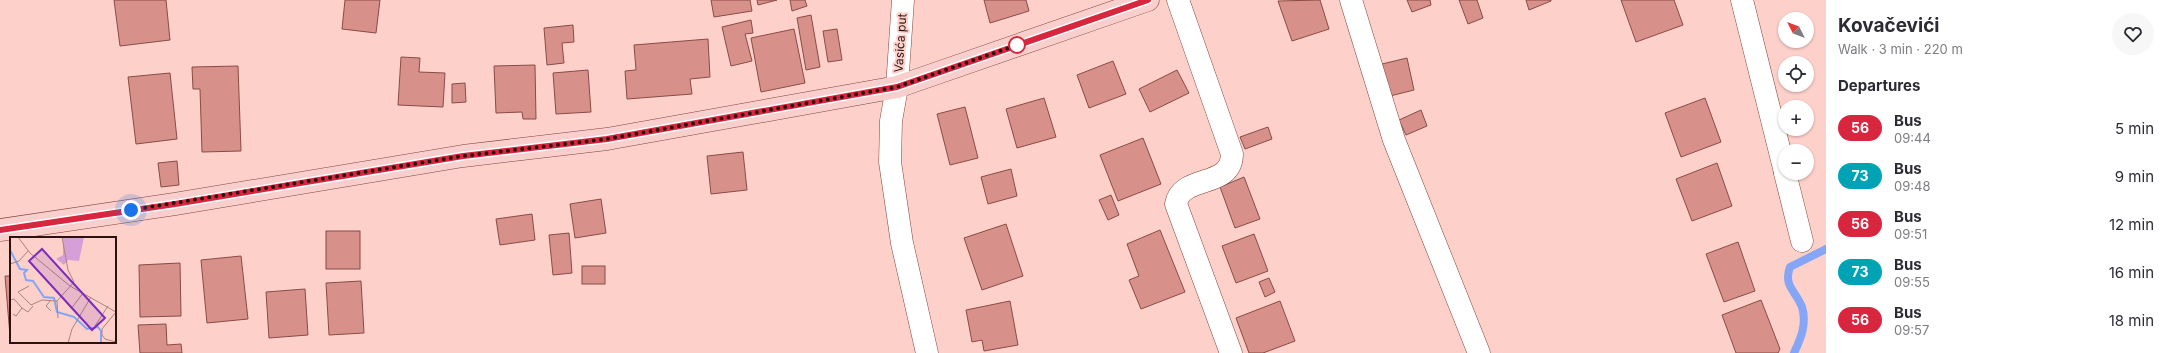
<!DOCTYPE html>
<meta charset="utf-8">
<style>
:root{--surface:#fff;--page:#f7f7f7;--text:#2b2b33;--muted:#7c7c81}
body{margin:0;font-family:Inter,sans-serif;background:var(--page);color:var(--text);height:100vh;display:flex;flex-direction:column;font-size:15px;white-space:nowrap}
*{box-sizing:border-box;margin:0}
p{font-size:13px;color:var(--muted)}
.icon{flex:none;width:22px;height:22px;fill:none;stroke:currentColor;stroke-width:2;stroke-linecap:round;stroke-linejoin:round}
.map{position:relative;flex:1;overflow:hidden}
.sheet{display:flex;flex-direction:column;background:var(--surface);width:340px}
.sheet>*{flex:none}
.badge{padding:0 8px;border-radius:13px;font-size:14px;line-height:26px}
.needle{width:26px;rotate:312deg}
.fabs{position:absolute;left:1778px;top:12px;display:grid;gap:8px}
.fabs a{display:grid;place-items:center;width:36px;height:36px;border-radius:50%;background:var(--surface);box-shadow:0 1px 3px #0004;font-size:20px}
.you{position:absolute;width:20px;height:20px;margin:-10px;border:3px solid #fff;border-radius:50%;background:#1a73e8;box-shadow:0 0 0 6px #1a73e833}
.map>.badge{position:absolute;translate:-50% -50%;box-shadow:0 0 0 2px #fff}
h2{padding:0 12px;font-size:15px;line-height:36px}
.round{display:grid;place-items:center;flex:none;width:42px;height:42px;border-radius:21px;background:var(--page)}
.summary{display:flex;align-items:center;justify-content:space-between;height:68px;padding:0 12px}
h1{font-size:19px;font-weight:700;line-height:30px}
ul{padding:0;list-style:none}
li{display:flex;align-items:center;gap:12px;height:48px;padding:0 12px}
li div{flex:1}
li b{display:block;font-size:15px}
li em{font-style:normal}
li .badge{min-width:44px;font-weight:700;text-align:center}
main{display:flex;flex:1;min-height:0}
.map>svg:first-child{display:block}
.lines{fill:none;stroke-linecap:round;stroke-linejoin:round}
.stream{stroke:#85a6f7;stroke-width:8}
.building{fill:#d7918a;stroke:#8a4b45}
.street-casing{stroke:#82443f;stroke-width:23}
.secondary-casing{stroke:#82443f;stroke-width:23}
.street{stroke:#fff;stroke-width:22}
.secondary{stroke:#f9cfcd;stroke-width:22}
.line-casing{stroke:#fff;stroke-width:9}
.line{stroke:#d7263d;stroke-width:6}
.walk{stroke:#2b110f;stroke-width:4;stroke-dasharray:0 7.2}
.stop-dot{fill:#fff;stroke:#d7263d;stroke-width:2}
.labels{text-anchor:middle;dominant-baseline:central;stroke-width:4;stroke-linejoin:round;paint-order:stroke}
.street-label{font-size:12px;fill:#2b110f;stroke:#fdd0ca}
.inset-river{fill:none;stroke:#85a6f7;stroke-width:2}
.inset-road{fill:none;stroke:#a9847f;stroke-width:1}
.view{fill:#7b2cbf;fill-opacity:0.15;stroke:#7b2cbf;stroke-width:2}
.inset-edge{fill:none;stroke:#2b110f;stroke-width:2}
</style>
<main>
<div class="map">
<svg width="1826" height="353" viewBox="0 0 1826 353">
<rect width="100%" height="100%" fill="#fdd0ca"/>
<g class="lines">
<!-- stream -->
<path class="stream" d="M1794,353C1801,338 1807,324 1802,307C1796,291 1783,286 1790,267L1826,249"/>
</g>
<!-- building -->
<g class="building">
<polygon points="114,0 166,0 170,40 120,46"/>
<polygon points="345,0 380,0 376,33 342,29"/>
<polygon points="711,0 750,0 752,11 714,17"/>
<polygon points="757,0 777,0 758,5"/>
<polygon points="790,0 805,0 807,6 792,11"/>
<polygon points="984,0 1026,0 1029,11 990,23"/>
<polygon points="1320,0 1329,29 1292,41 1278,1"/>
<polygon points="1407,0 1430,0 1431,5 1412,12"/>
<polygon points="1459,0 1477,0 1483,18 1468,24"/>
<polygon points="1526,0 1551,0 1551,1 1529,10"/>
<polygon points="1621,0 1674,0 1683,25 1636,42"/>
<polygon points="811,15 820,67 806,70 797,18"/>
<polygon points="751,20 753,33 745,34 752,61 731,66 722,27"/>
<polygon points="573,25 574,42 562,43 564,63 547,65 544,28"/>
<polygon points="794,29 805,83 761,92 751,38"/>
<polygon points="837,29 842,60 828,62 823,31"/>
<polygon points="708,39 710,77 690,79 692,94 627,99 625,71 636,70 634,45"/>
<polygon points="401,57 420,58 419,72 445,73 443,107 398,105"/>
<polygon points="1407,58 1414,90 1390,96 1382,64"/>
<polygon points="1113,61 1126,94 1089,108 1077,75"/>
<polygon points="535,65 536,119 523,119 522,112 496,113 494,66"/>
<polygon points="238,66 241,151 202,152 200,89 193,89 192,67"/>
<polygon points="588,70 591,112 556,114 553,73"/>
<polygon points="1177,70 1189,93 1150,112 1139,89"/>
<polygon points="170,73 177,139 136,144 128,77"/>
<polygon points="465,83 466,102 452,103 452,84"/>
<polygon points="1044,98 1056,137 1017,148 1006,109"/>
<polygon points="1705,98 1721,142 1681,157 1665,113"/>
<polygon points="965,107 978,158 950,165 937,114"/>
<polygon points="1421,110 1427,126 1406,135 1399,120"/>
<polygon points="1268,127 1272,139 1245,149 1240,137"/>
<polygon points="1143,138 1161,184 1118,201 1100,155"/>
<polygon points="743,152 747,190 711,194 707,156"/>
<polygon points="177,161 179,185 161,187 158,163"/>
<polygon points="1717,163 1732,206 1692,221 1676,179"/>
<polygon points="1011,169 1017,196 988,204 981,177"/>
<polygon points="1244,177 1260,219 1235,228 1220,187"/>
<polygon points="1111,195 1119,215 1108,220 1099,200"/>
<polygon points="601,199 606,233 575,238 570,204"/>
<polygon points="532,214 535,240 500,245 496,219"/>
<polygon points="1006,224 1023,276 982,290 964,238"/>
<polygon points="1160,230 1185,292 1141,309 1129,280 1139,276 1127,244"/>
<rect x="326" y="231" width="34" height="38"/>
<polygon points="569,233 572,273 553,275 549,235"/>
<polygon points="1254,234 1268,271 1236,283 1222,246"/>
<polygon points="1738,242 1755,291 1724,302 1706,254"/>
<polygon points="241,256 248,319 207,323 201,260"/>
<polygon points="180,263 181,316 140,317 139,265"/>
<rect x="582" y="266" width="23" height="18"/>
<polygon points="5,276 11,276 11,336 10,336"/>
<polygon points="1269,278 1275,292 1265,297 1259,282"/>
<polygon points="361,281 364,333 329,335 326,283"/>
<polygon points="305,289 308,335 269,338 266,292"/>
<polygon points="1761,300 1780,349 1778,353 1736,353 1722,315"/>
<polygon points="1010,301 1018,345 984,351 982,340 972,342 966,310"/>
<polygon points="1280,301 1295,341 1263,353 1249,353 1236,318"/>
<polygon points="166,324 167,345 181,344 182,353 140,353 138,325"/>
</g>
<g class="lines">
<defs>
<g id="street">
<polyline points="903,0 897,87 891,121 890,162 902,243 927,353"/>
<path d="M1178,0L1232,154C1232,189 1181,174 1176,204L1231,353"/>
<polyline points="1351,0 1394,140 1479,353"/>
<polyline points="1742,0 1785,172"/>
<polyline points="1785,173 1802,241"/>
</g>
<polyline id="secondary" points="0,230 175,204 463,156 607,139 897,87 1148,0"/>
</defs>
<!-- street casing -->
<use href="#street" class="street-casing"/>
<!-- secondary casing -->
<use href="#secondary" class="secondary-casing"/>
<!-- street -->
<use href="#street" class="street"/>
<!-- secondary -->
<use href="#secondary" class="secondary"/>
</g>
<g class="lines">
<defs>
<polyline id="line" points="0,230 175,204 463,156 607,139 897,87 1148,0"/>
</defs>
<!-- line casing -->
<use href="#line" class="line-casing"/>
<!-- line -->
<use href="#line" class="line"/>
<!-- walk -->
<polyline class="walk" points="131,210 463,156 607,139 897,87 1017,45"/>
</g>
<!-- markers -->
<circle class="stop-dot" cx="1017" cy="45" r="8"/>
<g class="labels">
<!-- street labels -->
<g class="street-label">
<text transform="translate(900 43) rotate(-86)">Vasića put</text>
</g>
</g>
<!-- overview -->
<g transform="translate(10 237)">
<rect width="106" height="106" fill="#fdd0ca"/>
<path d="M53,0H74L69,24L58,23L54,28L46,22L53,18Z" fill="#d79fd7"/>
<path class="inset-river" d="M0,13L10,32L17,33L14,36L16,43L23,44L34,60L44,61L47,75L64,80L77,92L88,90L91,94V106"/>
<path class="inset-road" d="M8,0L20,16L60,49L106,75M0,27L9,24L18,14M19,49L8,55L21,68L32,63L47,64M0,63L4,62L12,71M40,64L36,69L41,74M61,72L73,56M106,75L92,92V98L95,102L106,105M3,77L6,79L12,71L18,75L23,69M48,81L47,64L64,45L58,33L52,0M85,89L98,69M58,106L62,92L81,60"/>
<path class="view" d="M32,12L95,81L82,93L19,24Z"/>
<rect width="106" height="106" class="inset-edge"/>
</g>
</svg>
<div class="fabs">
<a><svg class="needle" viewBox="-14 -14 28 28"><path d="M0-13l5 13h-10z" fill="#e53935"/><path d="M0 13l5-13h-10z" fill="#7c7c81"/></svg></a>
<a><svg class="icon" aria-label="locate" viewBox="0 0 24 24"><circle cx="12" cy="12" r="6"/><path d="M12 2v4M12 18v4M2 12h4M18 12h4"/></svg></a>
<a>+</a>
<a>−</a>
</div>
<div class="you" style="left:131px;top:210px"></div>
</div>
<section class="sheet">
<div class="summary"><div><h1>Kovačevići</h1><p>Walk · 3 min · 220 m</p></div><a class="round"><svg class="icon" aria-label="heart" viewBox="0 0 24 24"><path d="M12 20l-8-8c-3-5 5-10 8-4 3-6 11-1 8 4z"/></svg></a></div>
<h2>Departures</h2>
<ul>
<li><span class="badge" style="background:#d7263d;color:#fff">56</span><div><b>Bus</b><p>09:44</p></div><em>5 min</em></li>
<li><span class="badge" style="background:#00a3b4;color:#fff">73</span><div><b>Bus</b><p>09:48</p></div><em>9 min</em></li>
<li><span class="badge" style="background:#d7263d;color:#fff">56</span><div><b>Bus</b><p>09:51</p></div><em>12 min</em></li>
<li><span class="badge" style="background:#00a3b4;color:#fff">73</span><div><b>Bus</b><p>09:55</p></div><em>16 min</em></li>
<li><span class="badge" style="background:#d7263d;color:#fff">56</span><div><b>Bus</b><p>09:57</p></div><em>18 min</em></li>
</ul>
</section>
</main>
